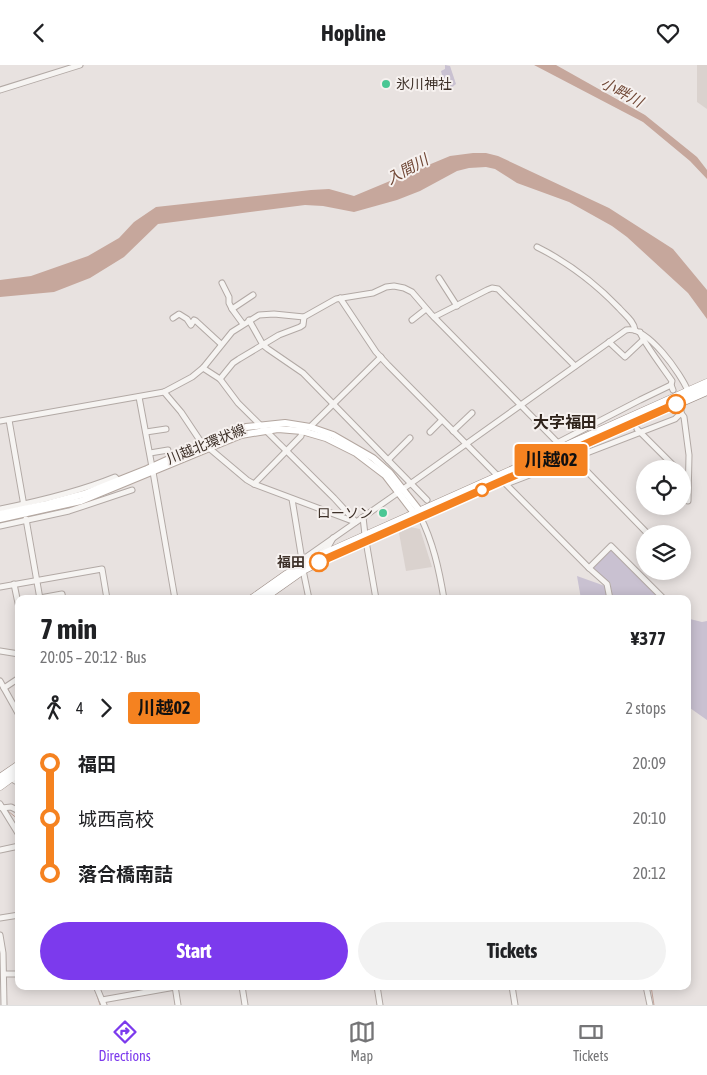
<!DOCTYPE html>
<meta charset="utf-8">
<style>
:root{--surface:#fff;--page:#f2f2f2;--text:#202124;--muted:#757577;--line:#e0e0e0;--accent:#7c3aed}
body{margin:0;font-family:"Asap Condensed","Noto Sans JP",sans-serif;background:var(--page);color:var(--text);height:100vh;display:flex;flex-direction:column;font-size:19px;white-space:nowrap}
*{box-sizing:border-box;margin:0}
p{font-size:16px;color:var(--muted)}
.icon{flex:none;width:28px;height:28px;fill:none;stroke:currentColor;stroke-width:2;stroke-linecap:round;stroke-linejoin:round}
.map{position:relative;flex:1;overflow:hidden}
.side{position:absolute;left:15px;top:530px;width:676px;height:395px;display:flex;flex-direction:column;background:var(--surface);border-radius:10px;box-shadow:0 2px 12px #0003}
.side>*{flex:none}
.badge{padding:0 10px;border-radius:4px;font-size:18px;line-height:32px}
.buttons{position:absolute;left:636px;top:395px;display:grid;gap:10px}
.buttons a{display:grid;place-items:center;width:55px;height:55px;border-radius:50%;background:var(--surface);box-shadow:0 2px 12px #0003;font-size:25px}
.map>.badge{position:absolute;translate:-50% -50%;box-shadow:0 0 0 2px #fff}
.legs{display:flex;align-items:center;gap:8px;height:55px;padding:0 25px;font-size:16px}
.legs p{margin-inline-start:auto}
.head{display:flex;align-items:center;justify-content:space-between;height:85px;padding:0 25px}
h1{font-size:28px;font-weight:700;line-height:38px}
.button{display:flex;gap:10px;margin-top:auto;padding:10px 25px}
.button a{flex:1;height:58px;border-radius:30px;background:var(--accent);color:#fff;font-size:20px;font-weight:700;line-height:58px;text-align:center}
.button a+a{background:var(--page);color:var(--text)}
ul{padding:0 25px;list-style:none}
li{display:flex;align-items:center;gap:18px;height:55px;font-size:19px}
li i{display:grid;place-items:center;width:8px;height:100%;margin:0 6px;background:currentColor}
li i::after{content:'';width:12px;height:12px;margin:-6px;border:4px solid;border-radius:50%;background:var(--surface)}
li p{margin-inline-start:auto}
li:first-child i{background:linear-gradient(#0000 50%,currentColor 0)}
li:last-child i{background:linear-gradient(currentColor 50%,#0000 0)}
header{display:flex;justify-content:space-between;align-items:center;height:65px;padding:0 25px;background:var(--surface);font-size:22px;font-weight:700}
.tabs{display:flex;justify-content:space-around;align-items:center;height:70px;border-top:1px solid var(--line);background:var(--surface);font-size:14px;color:var(--muted)}
.tabs a{display:grid;justify-items:center;gap:2px}
.tabs .current{color:var(--accent)}
.map>svg:first-child{display:block}
.built{fill:#dad2ce}
.green{fill:#c9c1d1}
.water{fill:#c6a79c}
.lines{fill:none;stroke-linecap:round;stroke-linejoin:round}
.stream{stroke:#c6a79c;stroke-width:1}
.minor-casing{stroke:#b2a9a5;stroke-width:7}
.major-casing{stroke:#b3a69f;stroke-width:8}
.highway-casing{stroke:#9e8f88;stroke-width:9}
.minor{stroke:#f6f4f2;stroke-width:5}
.major{stroke:#fff;stroke-width:6}
.highway{stroke:#fff;stroke-width:8}
.line-1-casing{stroke:#fff;stroke-width:11}
.line-1{stroke:#f58220;stroke-width:8}
.poi-dot{fill:#4ac794;stroke:#f6f1ef;stroke-width:2}
.stop-1-dot{fill:#fff;stroke:#f58220;stroke-width:2.5}
.labels{text-anchor:middle;dominant-baseline:central;stroke-width:4;stroke-linejoin:round;paint-order:stroke}
.poi-label{font-size:14px;fill:#3e3129;stroke:#f6f1ef;text-anchor:start}
.street-label{font-size:14px;fill:#3e3129;stroke:#f6f1ef}
.stop-label{font-size:14px;font-weight:bold;fill:#3e3129;stroke:#f6f1ef;text-anchor:end}
.water-label{font-size:15px;font-style:italic;fill:#704735;stroke:#f6f1ef}
.quarter-label{font-size:16px;font-weight:bold;fill:#2f231b;stroke:#f6f1ef}
</style>
<header><svg class="icon" aria-label="back" viewBox="0 0 24 24"><path d="M15 5l-7 7 7 7"/></svg>Hopline<svg class="icon" aria-label="heart" viewBox="0 0 24 24"><path d="M12 20l-8-8c-3-5 5-10 8-4 3-6 11-1 8 4z"/></svg></header>
<div class="map">
<svg width="707" height="940" viewBox="0 0 707 940">
<rect width="100%" height="100%" fill="#e8e2e0"/>
<!-- built -->
<g class="built">
<polygon points="697,0 707,0 707,44 697,37"/>
<polygon points="410,462 420,464 432,502 406,506 399,468"/>
</g>
<!-- green -->
<g class="green">
<polygon points="445,0 450,1 456,19 451,23 450,21 445,22 441,6 445,4"/>
<polygon points="611,484 662,534 613,534 610,517 606,516 593,503"/>
<polygon points="577,511 605,521 607,534 581,534"/>
<polygon points="690,554 702,557 707,556 707,655 690,643 688,600"/>
</g>
<!-- water -->
<g class="water">
<polygon points="534,0 556,0 645,50 697,92 707,105 707,114 690,96 643,57"/>
<polygon points="473,88 486,88 498,91 609,143 673,184 707,225 707,254 688,228 627,172 612,161 569,137 517,118 495,104 486,102 469,103 457,106 420,126 397,135 354,147 323,141 305,140 158,159 124,192 90,213 54,227 0,232 0,215 31,211 88,191 119,173 134,157 156,142 311,125 329,124 354,131 450,91"/>
</g>
<g class="lines">
<!-- stream -->
<g class="stream">
<polyline points="8,746 19,755"/>
<polyline points="94,921 100,940"/>
<polyline points="651,921 654,940"/>
</g>
<defs>
<g id="minor">
<polyline points="0,25 80,0"/>
<path d="M537,182C569,198 595,218 619,243C625,250 634,256 635,265"/>
<polyline points="439,213 457,241"/>
<polyline points="222,218 229,232 229,238 232,244"/>
<polyline points="340,233 376,287 388,300 589,503 607,519 610,534"/>
<polyline points="434,252 487,225 492,223 498,224 575,301"/>
<polyline points="173,253 179,249 187,254 191,260 194,255 196,256 221,279"/>
<polyline points="249,255 263,280 268,284 303,308 427,435"/>
<polyline points="412,255 426,244"/>
<polyline points="243,259 232,244 253,230"/>
<path d="M640,267C641,274 666,307 672,316L671,320L673,325"/>
<polyline points="609,277 625,292 643,275"/>
<polyline points="203,303 220,314 238,338 334,433 356,457"/>
<polyline points="220,314 233,298 239,294 279,270 300,262 303,260 304,252"/>
<polyline points="164,327 181,347 199,374 204,379"/>
<polyline points="139,332 152,402"/>
<polyline points="681,348 684,352 689,390 688,436"/>
<polyline points="9,355 24,441"/>
<polyline points="0,356 164,327 192,312 203,303 232,267 259,250 274,249 304,252 336,234 373,228 386,222 394,221 404,223 412,227 431,249 558,378"/>
<polyline points="310,362 381,292"/>
<polyline points="637,364 677,404"/>
<polyline points="453,366 472,348"/>
<polyline points="146,367 166,364"/>
<polyline points="430,367 442,355"/>
<polyline points="209,383 247,415 254,419 355,457"/>
<polyline points="150,388 168,385"/>
<polyline points="573,392 648,469"/>
<polyline points="388,395 410,373"/>
<polyline points="530,398 528,393 640,335 671,320"/>
<polyline points="153,407 175,534"/>
<polyline points="254,419 301,371 302,366"/>
<polyline points="506,419 675,354 681,348 681,344"/>
<path d="M403,424L626,265C647,260 681,309 688,326"/>
<polyline points="292,434 302,495 399,427"/>
<path d="M0,444C40,436 78,427 115,412L118,415"/>
<path d="M420,451C433,477 439,504 444,534"/>
<polyline points="363,452 365,470"/>
<polyline points="26,454 40,534"/>
<polyline points="0,461 69,446 132,425"/>
<polyline points="366,476 376,534"/>
<polyline points="319,489 328,482 333,473"/>
<polyline points="589,503 611,481 664,534"/>
<polyline points="303,505 309,534"/>
<polyline points="14,519 19,543"/>
<polyline points="0,522 102,504 107,534"/>
<polyline points="40,533 62,529 63,534"/>
<polyline points="0,586 19,589"/>
<polyline points="0,616 19,650"/>
<polyline points="4,623 19,613"/>
<polyline points="10,713 19,718"/>
<polyline points="0,739 19,770"/>
<polyline points="2,743 11,742 19,746"/>
<polyline points="0,785 19,781"/>
<polyline points="0,853 19,850"/>
<polyline points="0,870 3,888 4,940"/>
<polyline points="4,909 19,909"/>
<polyline points="96,921 104,940"/>
<polyline points="175,921 178,940"/>
<polyline points="242,921 245,940"/>
<polyline points="377,921 380,940"/>
<polyline points="512,921 515,940"/>
<polyline points="646,921 650,940"/>
<polyline points="102,935 175,922"/>
</g>
<g id="major">
<polyline points="0,449 47,439 84,429 147,404 220,371 246,362 285,358 310,362 333,370 373,393 390,408 419,445"/>
<polyline points="0,454 81,436 241,370 278,364 302,366 326,373 356,388 385,410 414,448"/>
</g>
<g id="highway">
<polyline points="252,534 286,510 318,492 707,318"/>
<polyline points="262,534 303,505 329,492 707,326"/>
<polyline points="0,713 19,700"/>
<polyline points="0,721 19,707"/>
</g>
</defs>
<!-- minor casing -->
<use href="#minor" class="minor-casing"/>
<!-- major casing -->
<use href="#major" class="major-casing"/>
<!-- highway casing -->
<use href="#highway" class="highway-casing"/>
<!-- minor -->
<use href="#minor" class="minor"/>
<!-- major -->
<use href="#major" class="major"/>
<!-- highway -->
<use href="#highway" class="highway"/>
</g>
<g class="lines">
<defs>
<polyline id="line-1" points="319,497 676,339"/>
</defs>
<!-- line-1 casing -->
<use href="#line-1" class="line-1-casing"/>
<!-- line-1 -->
<use href="#line-1" class="line-1"/>
</g>
<!-- markers -->
<g class="poi-dot">
<circle cx="386" cy="19" r="5"/>
<circle cx="383" cy="448" r="5"/>
</g>
<g class="stop-1-dot">
<circle cx="676" cy="339" r="9"/>
<circle cx="482" cy="425" r="6"/>
<circle cx="319" cy="497" r="9"/>
</g>
<g class="labels">
<!-- poi labels -->
<g class="poi-label">
<text x="396" y="19">氷川神社</text>
<text x="373" y="448" text-anchor="end">ローソン</text>
</g>
<!-- street labels -->
<g class="street-label">
<text transform="translate(206 379) rotate(-22)">川越北環状線</text>
</g>
<!-- stop labels -->
<g class="stop-label">
<text x="305" y="497">福田</text>
</g>
<!-- water labels -->
<g class="water-label">
<text transform="translate(622 27) rotate(28)">小畔川</text>
<text transform="translate(407 104) rotate(-29)">入間川</text>
</g>
<!-- quarter labels -->
<g class="quarter-label">
<text x="565" y="357">大字福田</text>
</g>
</g>
</svg>
<div class="buttons">
<a><svg class="icon" aria-label="locate" viewBox="0 0 24 24"><circle cx="12" cy="12" r="6"/><path d="M12 2v4M12 18v4M2 12h4M18 12h4"/></svg></a>
<a><svg class="icon" aria-label="layers" viewBox="0 0 24 24"><path d="M12 4l9 5-9 5-9-5zM3 14l9 5 9-5"/></svg></a>
</div>
<b class="badge" style="left:551px;top:395px;background:#f58220;color:#111">川越02</b>
<section class="side">
<div class="head"><div><h1>7 min</h1><p>20:05 – 20:12 · Bus</p></div><b>¥377</b></div>
<div class="legs"><svg class="icon" aria-label="walk" viewBox="0 0 24 24"><circle cx="13" cy="4" r="2"/><path d="M13 8l-2 6 4 7M11 14l-3 7M7 12l3-4h3l4 4"/></svg>4<svg class="icon" aria-label="forward" viewBox="0 0 24 24"><path d="M9 5l7 7-7 7"/></svg><b class="badge" style="background:#f58220;color:#111">川越02</b><p>2 stops</p></div>
<ul>
<li><i style="color:#f58220"></i><b>福田</b><p>20:09</p></li>
<li><i style="color:#f58220"></i><span>城西高校</span><p>20:10</p></li>
<li><i style="color:#f58220"></i><b>落合橋南詰</b><p>20:12</p></li>
</ul>
<div class="button"><a>Start</a><a>Tickets</a></div>
</section>
</div>
<nav class="tabs">
<a class="current"><svg class="icon" aria-label="directions" viewBox="0 0 24 24"><path d="M12 3l9 9-9 9-9-9zM9 14v-3h6M13 9l2 2-2 2"/></svg>Directions</a>
<a><svg class="icon" aria-label="map" viewBox="0 0 24 24"><path d="M3 6l6-2 6 2 6-2v14l-6 2-6-2-6 2zM9 4v14M15 6v14"/></svg>Map</a>
<a><svg class="icon" aria-label="tickets" viewBox="0 0 24 24"><path d="M3 7h18v10H3zM15 7v10"/></svg>Tickets</a>
</nav>
